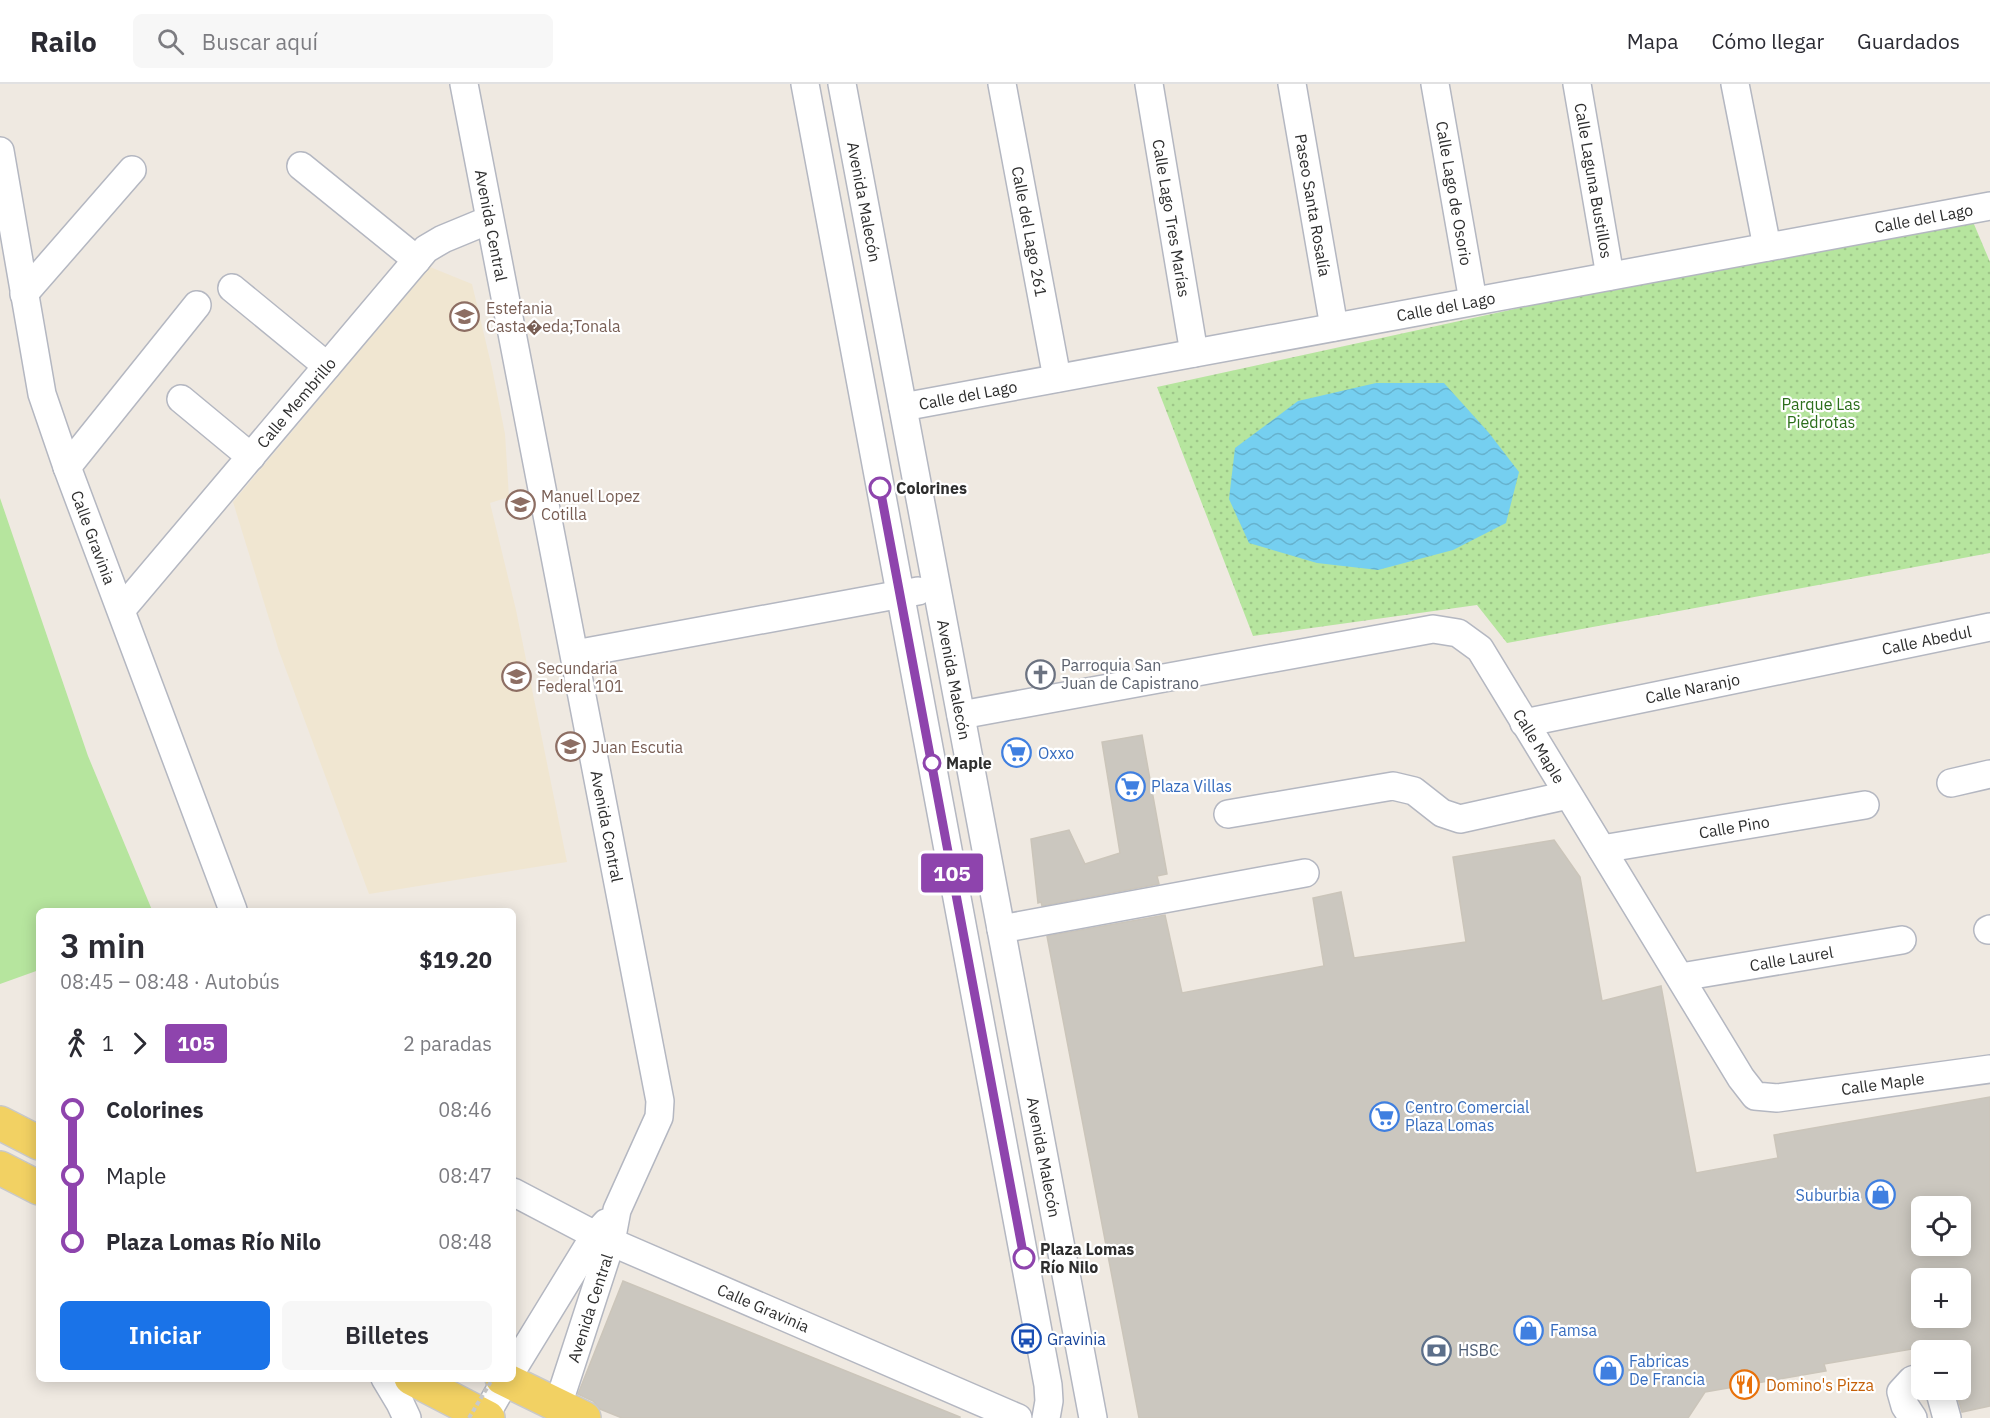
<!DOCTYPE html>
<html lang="es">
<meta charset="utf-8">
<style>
:root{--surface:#fff;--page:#f7f7f7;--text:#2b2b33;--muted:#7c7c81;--line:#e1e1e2;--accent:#1a73e8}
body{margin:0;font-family:"IBM Plex Sans",sans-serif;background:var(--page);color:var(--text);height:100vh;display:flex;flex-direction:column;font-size:22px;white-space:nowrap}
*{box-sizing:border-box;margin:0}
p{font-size:20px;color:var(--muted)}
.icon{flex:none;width:33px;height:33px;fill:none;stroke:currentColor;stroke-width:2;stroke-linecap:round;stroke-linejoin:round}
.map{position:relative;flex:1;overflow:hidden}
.side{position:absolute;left:36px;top:824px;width:480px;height:474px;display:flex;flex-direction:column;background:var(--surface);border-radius:9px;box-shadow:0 3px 15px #0003}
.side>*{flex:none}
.badge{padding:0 12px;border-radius:4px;font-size:21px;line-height:39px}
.tools{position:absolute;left:1911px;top:1112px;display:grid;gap:12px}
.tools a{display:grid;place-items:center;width:60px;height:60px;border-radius:9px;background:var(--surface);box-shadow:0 3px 15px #0003;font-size:30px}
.map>.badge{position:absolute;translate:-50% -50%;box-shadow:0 0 0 3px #fff}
.legs{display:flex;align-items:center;gap:9px;height:66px;padding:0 24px;font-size:20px}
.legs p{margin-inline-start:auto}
.head{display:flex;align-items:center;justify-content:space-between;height:102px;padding:0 24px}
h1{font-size:33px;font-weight:600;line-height:45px}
.primary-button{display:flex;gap:12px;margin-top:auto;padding:12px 24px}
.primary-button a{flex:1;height:69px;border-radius:9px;background:var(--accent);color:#fff;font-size:24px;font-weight:600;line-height:69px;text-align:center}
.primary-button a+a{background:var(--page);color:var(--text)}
ul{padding:0 24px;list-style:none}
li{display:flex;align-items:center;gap:21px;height:66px;font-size:22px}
li i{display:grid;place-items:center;width:9px;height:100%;margin:0 8px;background:currentColor}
li i::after{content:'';width:15px;height:15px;margin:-8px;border:4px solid;border-radius:50%;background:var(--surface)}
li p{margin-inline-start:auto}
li:first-child i{background:linear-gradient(#0000 50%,currentColor 0)}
li:last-child i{background:linear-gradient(currentColor 50%,#0000 0)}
header{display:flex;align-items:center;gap:36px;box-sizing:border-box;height:84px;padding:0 30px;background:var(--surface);border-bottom:2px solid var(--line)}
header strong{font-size:28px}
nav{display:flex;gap:33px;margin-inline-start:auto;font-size:21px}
.search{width:420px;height:54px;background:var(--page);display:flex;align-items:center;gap:15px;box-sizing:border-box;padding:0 21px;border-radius:9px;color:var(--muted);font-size:22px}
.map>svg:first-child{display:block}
.education{fill:#f0e6d1}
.grass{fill:#b6e59e}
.park{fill:url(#park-dots)}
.water{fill:url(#water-waves)}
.building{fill:#cbc7bf;stroke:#cbc5ba;stroke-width:1.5;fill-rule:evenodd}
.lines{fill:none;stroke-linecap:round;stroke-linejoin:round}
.minor-casing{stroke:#b4b7c1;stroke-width:30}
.major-casing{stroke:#c9c9c9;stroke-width:36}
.minor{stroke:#fff;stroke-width:27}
.major{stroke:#f2d163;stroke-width:33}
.path-bridge{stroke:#c9c9c9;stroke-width:4;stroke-dasharray:4.5 3;stroke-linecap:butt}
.line-1-casing{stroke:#fff;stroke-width:14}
.line-1{stroke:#8e44ad;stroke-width:9}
.stop-1-dot{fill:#fff;stroke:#8e44ad;stroke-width:3}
.labels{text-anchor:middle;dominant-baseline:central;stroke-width:4.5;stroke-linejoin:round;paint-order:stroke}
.street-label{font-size:16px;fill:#2e2e2e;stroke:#fff}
.education-label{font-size:16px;fill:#785e54;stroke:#fff;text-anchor:start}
.park-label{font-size:16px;fill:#2c6e1b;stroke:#fff}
.stop-label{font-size:16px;font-weight:bold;fill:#2e2e2e;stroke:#fff;text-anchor:start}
.worship-label{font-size:16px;fill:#5b616d;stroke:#fff;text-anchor:start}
.shop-label{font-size:16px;fill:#366cbe;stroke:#fff;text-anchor:start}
.transit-label{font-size:16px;fill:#164399;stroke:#fff;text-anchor:start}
.service-label{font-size:16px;fill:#4e5e75;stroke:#fff;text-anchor:start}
.food-label{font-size:16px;fill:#c56008;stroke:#fff;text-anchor:start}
</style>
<header>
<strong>Railo</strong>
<div class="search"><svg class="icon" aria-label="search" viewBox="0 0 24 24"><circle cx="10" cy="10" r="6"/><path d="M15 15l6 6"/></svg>Buscar aquí</div>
<nav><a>Mapa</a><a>Cómo llegar</a><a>Guardados</a></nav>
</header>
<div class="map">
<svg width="1990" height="1334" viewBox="0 0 1990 1334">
<defs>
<pattern id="park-dots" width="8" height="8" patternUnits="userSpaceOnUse" patternTransform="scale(1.5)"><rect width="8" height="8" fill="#b6e59e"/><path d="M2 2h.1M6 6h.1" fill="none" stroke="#9dc588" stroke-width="1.8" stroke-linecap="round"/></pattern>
<pattern id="water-waves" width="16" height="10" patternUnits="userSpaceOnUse" patternTransform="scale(1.5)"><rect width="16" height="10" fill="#75cff0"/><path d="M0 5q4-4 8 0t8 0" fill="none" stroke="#66b2ce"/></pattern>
</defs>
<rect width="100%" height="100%" fill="#efe9e1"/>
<!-- education -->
<polygon class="education" points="430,183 472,200 492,284 505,350 509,413 490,419 516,526 567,778 369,810 279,567 233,418"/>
<!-- grass -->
<polygon class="grass" points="0,414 88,672 152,826 39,826 39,886 0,900"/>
<!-- park -->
<polygon class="park" points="1968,126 1990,178 1990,469 1507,559 1477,521 1253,552 1157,303"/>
<!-- water -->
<polygon class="water" points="1376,299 1444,299 1489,349 1519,388 1506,439 1453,466 1378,486 1317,479 1249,459 1229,415 1235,364 1298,317"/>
<!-- building -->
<g class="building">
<polygon points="1142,651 1167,790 1157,792 1159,800 1042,822 1041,818 1038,819 1031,755 1069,746 1085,780 1120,769 1102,658"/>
<path d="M1554,756L1580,793L1602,917L1661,902L1696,1089L1778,1074L1774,1051L1990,1013V1322L1962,1328L1955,1305H1960V1266H1942L1941,1260L1824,1280L1826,1287L1705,1308L1688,1334H1139L1047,852L1165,831L1182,909L1324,882L1313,814L1341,808L1354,874L1466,858L1453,773ZM1922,1122H1960V1161H1922ZM1922,1194H1960V1233H1922Z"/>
<polygon points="623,1197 960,1333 960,1334 622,1334 600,1325 593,1317 578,1310"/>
</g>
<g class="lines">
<defs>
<g id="minor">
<path id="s1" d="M464,0L660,1017L659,1033L617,1126L611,1158L558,1321"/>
<polyline points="805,0 1048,1301 1049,1317 1046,1334"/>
<path id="s2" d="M842,0L1093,1334"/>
<path id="s3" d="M1002,0L1057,294"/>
<path id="s4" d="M1149,0L1194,269"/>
<path id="s5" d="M1292,0L1334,243"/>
<path id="s6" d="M1435,0L1473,217"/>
<path id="s7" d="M1577,0L1610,192"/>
<polyline points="1735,0 1767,163"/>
<path id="s8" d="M0,67L42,310L67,383L233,826"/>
<polyline points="301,82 417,176"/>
<polyline points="232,204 327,282"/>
<polyline points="24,210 132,86"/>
<polyline points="181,315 251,373"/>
<path id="s9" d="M903,323L1990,122"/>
<polyline points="67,383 197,221"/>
<path id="s10" d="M122,525L426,165L443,155L489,136"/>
<polyline points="575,570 918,507"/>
<path id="s11" d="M961,631L1433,545L1458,549L1480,565L1741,994L1755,1012L1777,1014L1990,985"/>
<path id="s12" d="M1524,639L1990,543"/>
<polyline points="1951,699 1990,690"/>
<polyline points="1228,730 1393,702 1414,707 1442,729 1460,735 1568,711"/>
<path id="s13" d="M1602,765L1865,721"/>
<polyline points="1001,845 1305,789"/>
<polyline points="1988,846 1990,845"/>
<path id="s14" d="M1681,893L1902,856"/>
<path id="s15" d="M513,1108L595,1151L1018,1334"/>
<polyline points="513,1285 595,1151 606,1139"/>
<polyline points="385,1294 400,1319 407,1334"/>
<polyline points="1939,1305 1947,1334"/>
<polyline points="484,1334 507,1294"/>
<polyline points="1913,1334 1905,1322 1901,1308 1912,1296 1922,1293"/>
</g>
<g id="major">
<polyline points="0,1039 39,1059"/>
<polyline points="0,1084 39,1104"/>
<polyline points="411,1294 488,1334"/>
<polyline points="502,1294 584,1334"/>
</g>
</defs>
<!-- minor casing -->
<use href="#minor" class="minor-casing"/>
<!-- major casing -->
<use href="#major" class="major-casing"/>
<!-- minor -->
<use href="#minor" class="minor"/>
<!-- major -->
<use href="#major" class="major"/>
<!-- path-bridge -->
<polyline class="path-bridge" points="469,1334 493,1294"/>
</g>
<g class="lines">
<defs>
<polyline id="line-1" points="880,404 1024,1174"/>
</defs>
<!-- line-1 casing -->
<use href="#line-1" class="line-1-casing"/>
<!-- line-1 -->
<use href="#line-1" class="line-1"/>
</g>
<!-- icons -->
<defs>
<symbol id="school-ring" viewBox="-11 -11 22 22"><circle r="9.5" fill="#fff" stroke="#8d6e63" stroke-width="1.5"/><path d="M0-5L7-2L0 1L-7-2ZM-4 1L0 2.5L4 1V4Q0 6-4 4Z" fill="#8d6e63"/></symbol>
<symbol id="church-ring" viewBox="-11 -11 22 22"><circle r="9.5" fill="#fff" stroke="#6b7280" stroke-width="1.5"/><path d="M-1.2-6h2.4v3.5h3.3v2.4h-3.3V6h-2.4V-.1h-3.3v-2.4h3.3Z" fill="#6b7280"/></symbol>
<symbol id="supermarket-ring" viewBox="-11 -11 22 22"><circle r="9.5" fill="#fff" stroke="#3f7fe0" stroke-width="1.5"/><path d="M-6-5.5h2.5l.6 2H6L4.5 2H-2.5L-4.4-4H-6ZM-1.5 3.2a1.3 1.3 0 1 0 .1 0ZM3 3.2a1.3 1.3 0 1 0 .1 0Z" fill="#3f7fe0"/></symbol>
<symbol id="shop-ring" viewBox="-11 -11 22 22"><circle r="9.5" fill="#fff" stroke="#3f7fe0" stroke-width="1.5"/><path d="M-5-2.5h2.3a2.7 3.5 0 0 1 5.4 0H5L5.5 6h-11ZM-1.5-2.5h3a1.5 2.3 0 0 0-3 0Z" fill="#3f7fe0"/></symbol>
<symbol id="bus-ring" viewBox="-11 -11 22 22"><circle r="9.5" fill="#fff" stroke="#1a4fb4" stroke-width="1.5"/><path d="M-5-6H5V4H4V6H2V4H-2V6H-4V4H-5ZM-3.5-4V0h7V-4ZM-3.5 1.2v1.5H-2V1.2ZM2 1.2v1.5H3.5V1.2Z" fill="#1a4fb4"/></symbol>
<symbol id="bank-ring" viewBox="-11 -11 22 22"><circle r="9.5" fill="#fff" stroke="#5c6f8a" stroke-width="1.5"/><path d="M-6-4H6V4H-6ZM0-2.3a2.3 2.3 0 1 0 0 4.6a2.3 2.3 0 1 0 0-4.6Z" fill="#5c6f8a"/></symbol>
<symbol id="restaurant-ring" viewBox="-11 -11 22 22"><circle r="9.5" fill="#fff" stroke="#e8710a" stroke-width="1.5"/><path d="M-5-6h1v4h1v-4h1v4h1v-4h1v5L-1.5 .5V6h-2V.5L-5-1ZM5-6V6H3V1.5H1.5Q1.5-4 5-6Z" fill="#e8710a"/></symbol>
</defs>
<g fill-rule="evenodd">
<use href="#school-ring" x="448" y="216" width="33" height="33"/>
<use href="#school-ring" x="504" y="404" width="33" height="33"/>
<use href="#church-ring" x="1024" y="574" width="33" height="33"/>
<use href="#school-ring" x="500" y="576" width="33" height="33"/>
<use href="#school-ring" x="554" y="646" width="33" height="33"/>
<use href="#supermarket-ring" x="1000" y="652" width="33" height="33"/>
<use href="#supermarket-ring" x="1114" y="686" width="33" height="33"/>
<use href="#supermarket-ring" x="1368" y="1016" width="33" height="33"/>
<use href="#shop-ring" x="1864" y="1094" width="33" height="33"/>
<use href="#shop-ring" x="1512" y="1230" width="33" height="33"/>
<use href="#bus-ring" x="1010" y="1238" width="33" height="33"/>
<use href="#bank-ring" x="1420" y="1250" width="33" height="33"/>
<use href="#shop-ring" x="1592" y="1270" width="33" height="33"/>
<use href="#restaurant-ring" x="1728" y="1284" width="33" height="33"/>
</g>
<!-- markers -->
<g class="stop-1-dot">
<circle cx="880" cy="404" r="10"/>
<circle cx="932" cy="679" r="8"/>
<circle cx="1024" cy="1174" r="10"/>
</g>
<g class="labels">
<!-- street labels -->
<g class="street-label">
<text stroke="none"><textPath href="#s7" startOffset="98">Calle Laguna Bustillos</textPath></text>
<text stroke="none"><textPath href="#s6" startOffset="111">Calle Lago de Osorio</textPath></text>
<text stroke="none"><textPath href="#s2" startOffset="120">Avenida Malecón</textPath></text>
<text stroke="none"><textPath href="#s5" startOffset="123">Paseo Santa Rosalía</textPath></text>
<text stroke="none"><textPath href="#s4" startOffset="136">Calle Lago Tres Marías</textPath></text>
<text stroke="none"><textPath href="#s9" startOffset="1038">Calle del Lago</textPath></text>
<text stroke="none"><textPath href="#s1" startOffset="144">Avenida Central</textPath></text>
<text stroke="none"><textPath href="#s3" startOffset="150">Calle del Lago 261</textPath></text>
<text stroke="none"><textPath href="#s9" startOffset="552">Calle del Lago</textPath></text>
<text stroke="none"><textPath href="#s9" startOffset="66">Calle del Lago</textPath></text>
<text stroke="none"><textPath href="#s10" startOffset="270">Calle Membrillo</textPath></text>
<text stroke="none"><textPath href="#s8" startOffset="399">Calle Gravinia</textPath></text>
<text stroke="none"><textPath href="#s12" startOffset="411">Calle Abedul</textPath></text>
<text stroke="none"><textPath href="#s2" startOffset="606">Avenida Malecón</textPath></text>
<text stroke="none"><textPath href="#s12" startOffset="172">Calle Naranjo</textPath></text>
<text stroke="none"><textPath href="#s11" startOffset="646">Calle Maple</textPath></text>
<text stroke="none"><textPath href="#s1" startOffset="756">Avenida Central</textPath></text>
<text stroke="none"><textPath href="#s13" startOffset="134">Calle Pino</textPath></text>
<text stroke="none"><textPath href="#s14" startOffset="112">Calle Laurel</textPath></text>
<text stroke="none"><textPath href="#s11" startOffset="1186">Calle Maple</textPath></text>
<text stroke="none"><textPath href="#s2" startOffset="1092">Avenida Malecón</textPath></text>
<text transform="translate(590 1224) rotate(-72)">Avenida Central</text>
<text stroke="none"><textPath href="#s15" startOffset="276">Calle Gravinia</textPath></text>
</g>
<!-- education labels -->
<g class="education-label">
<text x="486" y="224">Estefania<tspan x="486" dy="18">Casta�eda;Tonala</tspan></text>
<text x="541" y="412">Manuel Lopez<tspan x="541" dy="18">Cotilla</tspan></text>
<text x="537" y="584">Secundaria<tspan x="537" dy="18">Federal 101</tspan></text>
<text x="592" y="663">Juan Escutia</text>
</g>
<!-- park labels -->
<g class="park-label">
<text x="1821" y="320">Parque Las<tspan x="1821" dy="18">Piedrotas</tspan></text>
</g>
<!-- stop labels -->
<g class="stop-label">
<text x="896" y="404">Colorines</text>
<text x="946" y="679">Maple</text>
<text x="1040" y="1165">Plaza Lomas<tspan x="1040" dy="18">Río Nilo</tspan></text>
</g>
<!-- worship labels -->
<g class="worship-label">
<text x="1061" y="581">Parroquia San<tspan x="1061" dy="18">Juan de Capistrano</tspan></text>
</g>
<!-- shop labels -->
<g class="shop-label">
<text x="1038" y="669">Oxxo</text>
<text x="1151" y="702">Plaza Villas</text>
<text x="1405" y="1023">Centro Comercial<tspan x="1405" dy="18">Plaza Lomas</tspan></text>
<text x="1860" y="1111" text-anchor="end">Suburbia</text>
<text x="1550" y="1246">Famsa</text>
<text x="1629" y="1277">Fabricas<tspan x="1629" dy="18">De Francia</tspan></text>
</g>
<!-- transit labels -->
<g class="transit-label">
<text x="1047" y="1255">Gravinia</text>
</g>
<!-- service labels -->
<g class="service-label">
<text x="1458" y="1266">HSBC</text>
</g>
<!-- food labels -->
<g class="food-label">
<text x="1766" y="1301">Domino's Pizza</text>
</g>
</g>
</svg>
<div class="tools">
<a><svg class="icon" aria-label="locate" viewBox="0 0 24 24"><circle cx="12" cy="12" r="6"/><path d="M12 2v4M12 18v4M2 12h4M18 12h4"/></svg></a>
<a>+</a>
<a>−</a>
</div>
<b class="badge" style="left:952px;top:789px;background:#8e44ad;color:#fff">105</b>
<section class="side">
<div class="head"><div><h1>3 min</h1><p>08:45 – 08:48 · Autobús</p></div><b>$19.20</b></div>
<div class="legs"><svg class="icon" aria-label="walk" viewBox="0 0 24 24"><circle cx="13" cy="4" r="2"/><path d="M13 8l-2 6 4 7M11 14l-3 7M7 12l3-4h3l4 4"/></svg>1<svg class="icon" aria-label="forward" viewBox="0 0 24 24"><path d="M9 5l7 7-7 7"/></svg><b class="badge" style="background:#8e44ad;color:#fff">105</b><p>2 paradas</p></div>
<ul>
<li><i style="color:#8e44ad"></i><b>Colorines</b><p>08:46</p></li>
<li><i style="color:#8e44ad"></i><span>Maple</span><p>08:47</p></li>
<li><i style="color:#8e44ad"></i><b>Plaza Lomas Río Nilo</b><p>08:48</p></li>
</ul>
<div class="primary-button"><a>Iniciar</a><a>Billetes</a></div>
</section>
</div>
